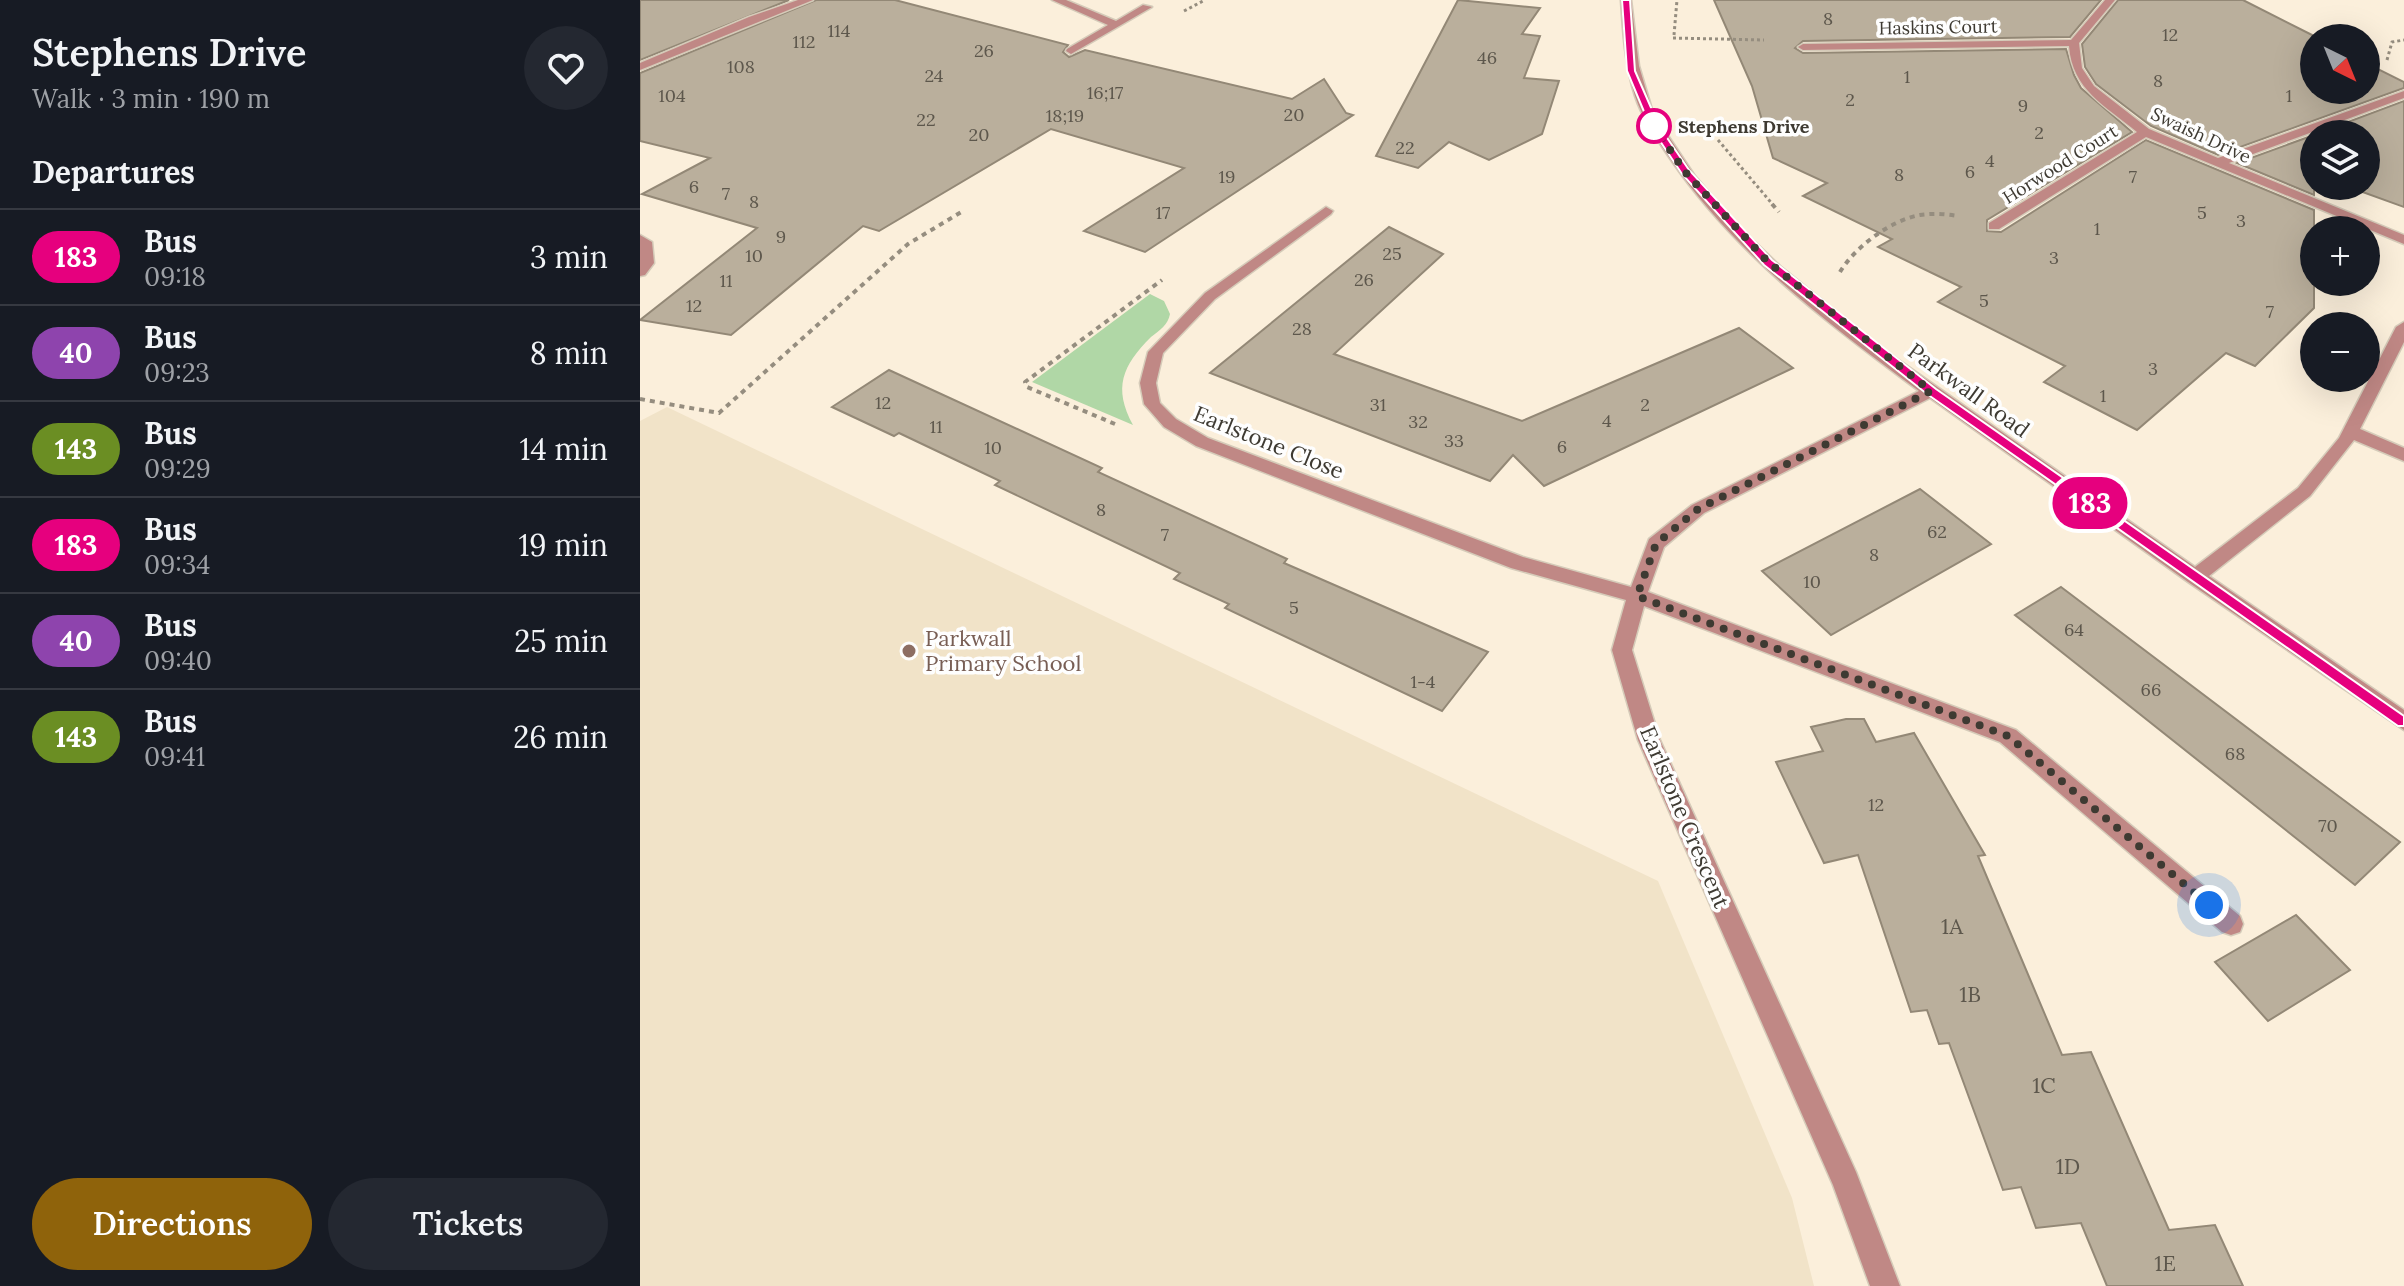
<!DOCTYPE html>
<meta charset="utf-8">
<style>
:root{--surface:#171b24;--page:#242831;--text:#f1f3f6;--muted:#9ea1a6;--line:#363941;--accent:#8f630b}
body{margin:0;font-family:Lora,serif;background:var(--page);color:var(--text);height:100vh;display:flex;flex-direction:column;font-size:30px;white-space:nowrap}
*{box-sizing:border-box;margin:0}
p{font-size:26px;color:var(--muted)}
.icon{flex:none;width:44px;height:44px;fill:none;stroke:currentColor;stroke-width:2;stroke-linecap:round;stroke-linejoin:round}
.map{position:relative;flex:1;overflow:hidden}
.panel{display:flex;flex-direction:column;background:var(--surface);width:640px}
.panel>*{flex:none}
.badge{padding:0 16px;border-radius:26px;font-size:28px;line-height:52px}
.needle{width:52px;rotate:137deg}
.buttons{position:absolute;left:1660px;top:24px;display:grid;gap:16px}
.buttons a{display:grid;place-items:center;width:80px;height:80px;border-radius:50%;background:var(--surface);box-shadow:0 8px 32px #0002;font-size:40px}
.you{position:absolute;width:40px;height:40px;margin:-20px;border:6px solid #fff;border-radius:50%;background:#1a73e8;box-shadow:0 0 0 12px #1a73e833}
.map>.badge{position:absolute;translate:-50% -50%;box-shadow:0 0 0 4px #fff}
h2{padding:0 32px;font-size:30px;line-height:72px}
.round{display:grid;place-items:center;flex:none;width:84px;height:84px;border-radius:42px;background:var(--page)}
.summary{display:flex;align-items:center;justify-content:space-between;height:136px;padding:0 32px}
h1{font-size:38px;font-weight:600;line-height:60px}
.button{display:flex;gap:16px;margin-top:auto;padding:16px 32px}
.button a{flex:1;height:92px;border-radius:48px;background:var(--accent);color:#fff;font-size:32px;font-weight:600;line-height:92px;text-align:center}
.button a+a{background:var(--page);color:var(--text)}
ul{padding:0;list-style:none}
li{display:flex;align-items:center;gap:24px;height:96px;padding:0 32px;border-top:2px solid var(--line)}
li div{flex:1}
li b{display:block;font-size:30px}
li em{font-style:normal}
li .badge{min-width:88px;font-weight:700;text-align:center}
main{display:flex;flex:1;min-height:0}
.map>svg:first-child{display:block}
.built{fill:#f1e3c8}
.green{fill:#b0d7a6}
.building{fill:#baaf9c;stroke:#938876;stroke-width:2}
.lines{fill:none;stroke-linecap:round;stroke-linejoin:round}
.minor-casing{stroke:#d5cbb9;stroke-width:3}
.path-far1{stroke:#958d7f;stroke-width:3;stroke-dasharray:3 3;stroke-linecap:butt}
.path{stroke:#958d7f;stroke-width:4;stroke-dasharray:5 5;stroke-linecap:butt}
.minor{fill:#c08885;fill-rule:evenodd}
.line{fill:#e6007e;stroke:#fff;stroke-width:2}
.walk{stroke:#3e3a32;stroke-width:8;stroke-dasharray:0 14.4}
.stop-dot{fill:#fff;stroke:#e6007e;stroke-width:4}
.education-dot{fill:#8d6e63;stroke:#fefefe;stroke-width:3}
.labels{text-anchor:middle;dominant-baseline:central;stroke-width:7;stroke-linejoin:round;paint-order:stroke}
.number-label{font-size:18px;fill:#5d574c}
.far-street-label{font-size:18px;fill:#3e3a32;stroke:#fefefe}
.far-stop-label{font-size:18px;font-weight:bold;fill:#3e3a32;stroke:#fefefe;text-anchor:start}
.street-label{font-size:22px;fill:#3e3a32;stroke:#fefefe}
.education-label{font-size:22px;fill:#785e54;stroke:#fefefe;text-anchor:start}
.near-number-label{font-size:22px;fill:#5d574c}
</style>
<main>
<section class="panel">
<div class="summary"><div><h1>Stephens Drive</h1><p>Walk · 3 min · 190 m</p></div><a class="round"><svg class="icon" aria-label="heart" viewBox="0 0 24 24"><path d="M12 20l-8-8c-3-5 5-10 8-4 3-6 11-1 8 4z"/></svg></a></div>
<h2>Departures</h2>
<ul>
<li><span class="badge" style="background:#e6007e;color:#fff">183</span><div><b>Bus</b><p>09:18</p></div><em>3 min</em></li>
<li><span class="badge" style="background:#8e44ad;color:#fff">40</span><div><b>Bus</b><p>09:23</p></div><em>8 min</em></li>
<li><span class="badge" style="background:#6b8e23;color:#fff">143</span><div><b>Bus</b><p>09:29</p></div><em>14 min</em></li>
<li><span class="badge" style="background:#e6007e;color:#fff">183</span><div><b>Bus</b><p>09:34</p></div><em>19 min</em></li>
<li><span class="badge" style="background:#8e44ad;color:#fff">40</span><div><b>Bus</b><p>09:40</p></div><em>25 min</em></li>
<li><span class="badge" style="background:#6b8e23;color:#fff">143</span><div><b>Bus</b><p>09:41</p></div><em>26 min</em></li>
</ul>
<div class="button"><a>Directions</a><a>Tickets</a></div>
</section>
<div class="map">
<svg width="1764" height="1286" viewBox="0 0 1764 1286">
<rect width="100%" height="100%" fill="#fbefdb"/>
<!-- built -->
<polygon class="built" points="27,407 1018,881 1152,1198 1174,1286 0,1286 0,421"/>
<!-- green -->
<path class="green" d="M510,294L524,301L530,314C528,325 520,330 511,337C482,366 473,388 493,425L392,382Z"/>
<!-- building -->
<g class="building">
<polygon points="0,0 149,0 0,60"/>
<polygon points="176,0 255,0 428,45 423,52 429,57 445,50 652,99 684,79 706,113 713,115 505,252 444,231 544,168 411,129 239,231 223,226 91,335 0,320 117,228 2,194 70,158 0,141 0,73"/>
<polygon points="818,0 900,8 882,34 900,36 884,78 919,81 902,134 849,160 809,142 778,168 736,156"/>
<polygon points="1074,0 1461,0 1430,37 1163,41 1155,48 1163,53 1426,49 1434,75 1441,88 1492,132 1347,220 1347,231 1361,232 1506,140 1674,210 1674,308 1615,366 1586,353 1497,430 1404,382 1425,366 1298,302 1321,287 1238,247 1252,239 1163,196 1187,183 1133,158 1112,86"/>
<polygon points="1478,0 1603,0 1678,38 1674,38 1674,90 1726,90 1726,63 1764,82 1764,88 1578,155 1511,126 1456,84 1445,67 1442,44"/>
<polygon points="1764,101 1764,207 1706,186 1726,186 1726,134 1676,134"/>
<polygon points="1674,135 1674,195 1597,163"/>
<polygon points="749,227 803,254 694,354 882,421 1099,328 1153,368 904,486 873,455 850,481 570,373"/>
<polygon points="249,370 462,468 458,472 647,559 644,563 848,652 802,711 585,608 589,604 534,579 540,573 355,485 360,481 259,433 254,436 192,407"/>
<polygon points="1280,489 1351,544 1191,635 1122,571"/>
<polygon points="1421,587 1662,769 1760,842 1715,885 1375,615"/>
<polygon points="1206,719 1224,719 1236,742 1274,733 1345,855 1338,856 1422,1055 1451,1052 1529,1230 1575,1225 1603,1286 1467,1286 1441,1223 1396,1228 1381,1187 1363,1190 1309,1043 1299,1044 1287,1010 1271,1012 1218,855 1184,863 1136,762 1183,751 1171,727"/>
<polygon points="1656,915 1710,970 1628,1021 1575,962"/>
</g>
<g class="lines">
<defs>
<g id="minor">
<polygon points="158,0 173,0 0,70 0,63 109,17"/>
<polygon points="412,0 426,0 476,21 503,5 512,7 431,54 426,51 427,49 468,25"/>
<path d="M981,0H991L999,66L1013,113L1055,176L1095,223L1141,267L1240,347L1555,567L1658,488L1699,438L1756,327L1764,322V342L1720,429L1764,448V461L1714,440L1670,496L1569,576L1764,710V730L1548,582L1290,398L1064,513L1024,547L1008,592L1376,730L1600,916L1603,924L1600,932L1591,935L1582,932L1360,742L1004,606L992,650L1020,740L1216,1172L1260,1286H1230L1193,1185L998,740L972,650L986,600L871,568L556,446L524,427L504,404L500,383L508,352L565,293L686,207L693,211L691,214L575,299L523,353L516,383L520,403L536,419L568,438L883,557L991,587L1009,539L1052,505L1279,391C1188,324 1095,254 1031,160C1017,139 1003,120 995,96C985,65 983,32 981,0Z"/>
<path d="M1465,0H1475L1439,43L1442,68L1454,86L1509,129L1578,158L1764,91V98L1589,163L1764,235V244L1506,137L1359,229H1349V223L1497,132C1466,106 1432,90 1429,46L1163,50L1158,47L1163,44L1431,40Z"/>
<polygon points="0,235 12,242 14,263 5,275 0,276"/>
</g>
</defs>
<!-- minor casing -->
<use href="#minor" class="minor-casing"/>
<!-- path-far1 -->
<g class="path-far1">
<polyline points="544,11 565,0"/>
<polyline points="1034,35 1037,0"/>
<polyline points="1033,38 1124,40"/>
<polyline points="1747,60 1752,42 1764,40"/>
<polyline points="1078,140 1134,206"/>
</g>
<!-- path -->
<g class="path">
<polyline points="1132,204 1139,212"/>
<path d="M1200,272C1215,247 1251,220 1280,215C1293,213 1306,214 1318,216"/>
<polyline points="0,399 79,413 268,244 323,211"/>
<polyline points="475,424 387,387 385,382 522,280"/>
</g>
<!-- minor -->
<use href="#minor" class="minor"/>
</g>
<!-- line -->
<polygon class="line" points="982,0 990,0 995,71 1019,126 1049,170 1132,260 1296,389 1764,716 1764,726 1758,726 1287,394 1124,265 1042,174 1010,126 987,71"/>
<g class="lines">
<!-- walk -->
<polyline class="walk" points="1014,126 1045,172 1128,262 1291,391 1058,509 1016,544 997,596 1368,736 1569,905"/>
</g>
<!-- markers -->
<circle class="stop-dot" cx="1014" cy="126" r="16"/>
<circle class="education-dot" cx="269" cy="651" r="8"/>
<g class="labels">
<!-- number labels -->
<g class="number-label">
<text x="1188" y="18">8</text>
<text x="199" y="30">114</text>
<text x="1530" y="34">12</text>
<text x="164" y="41">112</text>
<text x="344" y="50">26</text>
<text x="847" y="57">46</text>
<text x="101" y="66">108</text>
<text x="294" y="75">24</text>
<text x="1267" y="76">1</text>
<text x="1518" y="80">8</text>
<text x="465" y="92">16;17</text>
<text x="32" y="95">104</text>
<text x="1649" y="95">1</text>
<text x="1210" y="99">2</text>
<text x="1383" y="105">9</text>
<text x="654" y="114">20</text>
<text x="425" y="115">18;19</text>
<text x="286" y="119">22</text>
<text x="1399" y="132">2</text>
<text x="339" y="134">20</text>
<text x="765" y="147">22</text>
<text x="1350" y="160">4</text>
<text x="1330" y="171">6</text>
<text x="1259" y="174">8</text>
<text x="587" y="176">19</text>
<text x="1493" y="176">7</text>
<text x="54" y="186">6</text>
<text x="86" y="193">7</text>
<text x="114" y="201">8</text>
<text x="523" y="212">17</text>
<text x="1562" y="212">5</text>
<text x="1601" y="220">3</text>
<text x="1457" y="228">1</text>
<text x="141" y="236">9</text>
<text x="752" y="253">25</text>
<text x="114" y="255">10</text>
<text x="1414" y="257">3</text>
<text x="724" y="279">26</text>
<text x="86" y="280">11</text>
<text x="1344" y="300">5</text>
<text x="54" y="305">12</text>
<text x="1630" y="311">7</text>
<text x="662" y="328">28</text>
<text x="1513" y="368">3</text>
<text x="1463" y="395">1</text>
<text x="243" y="402">12</text>
<text x="738" y="404">31</text>
<text x="1005" y="404">2</text>
<text x="967" y="420">4</text>
<text x="778" y="421">32</text>
<text x="296" y="426">11</text>
<text x="814" y="440">33</text>
<text x="922" y="446">6</text>
<text x="353" y="447">10</text>
<text x="461" y="509">8</text>
<text x="1297" y="531">62</text>
<text x="525" y="534">7</text>
<text x="1234" y="554">8</text>
<text x="1172" y="581">10</text>
<text x="654" y="607">5</text>
<text x="1434" y="629">64</text>
<text x="783" y="681">1-4</text>
<text x="1511" y="689">66</text>
<text x="1595" y="753">68</text>
<text x="1236" y="804">12</text>
<text x="1688" y="825">70</text>
</g>
<!-- far-street labels -->
<g class="far-street-label">
<text transform="translate(1298 27) rotate(-1)">Haskins Court</text>
<text transform="translate(1561 135) rotate(25)">Swaish Drive</text>
<text transform="translate(1420 164) rotate(-32)">Horwood Court</text>
</g>
<!-- far-stop labels -->
<g class="far-stop-label">
<text x="1038" y="126">Stephens Drive</text>
</g>
<!-- street labels -->
<g class="street-label">
<text transform="translate(1329 390) rotate(36)">Parkwall Road</text>
<text transform="translate(629 442) rotate(22)">Earlstone Close</text>
<text transform="translate(1045 817) rotate(67)">Earlstone Crescent</text>
</g>
<!-- education labels -->
<g class="education-label">
<text x="285" y="638">Parkwall<tspan x="285" dy="25">Primary School</tspan></text>
</g>
<!-- near-number labels -->
<g class="near-number-label">
<text x="1312" y="926">1A</text>
<text x="1330" y="994">1B</text>
<text x="1404" y="1085">1C</text>
<text x="1428" y="1166">1D</text>
<text x="1525" y="1263">1E</text>
</g>
</g>
</svg>
<div class="buttons">
<a><svg class="needle" viewBox="-14 -14 28 28"><path d="M0-13l5 13h-10z" fill="#e53935"/><path d="M0 13l5-13h-10z" fill="#9ea1a6"/></svg></a>
<a><svg class="icon" aria-label="layers" viewBox="0 0 24 24"><path d="M12 4l9 5-9 5-9-5zM3 14l9 5 9-5"/></svg></a>
<a>+</a>
<a>−</a>
</div>
<div class="you" style="left:1569px;top:905px"></div>
<b class="badge" style="left:1450px;top:503px;background:#e6007e;color:#fff">183</b>
</div>
</main>
